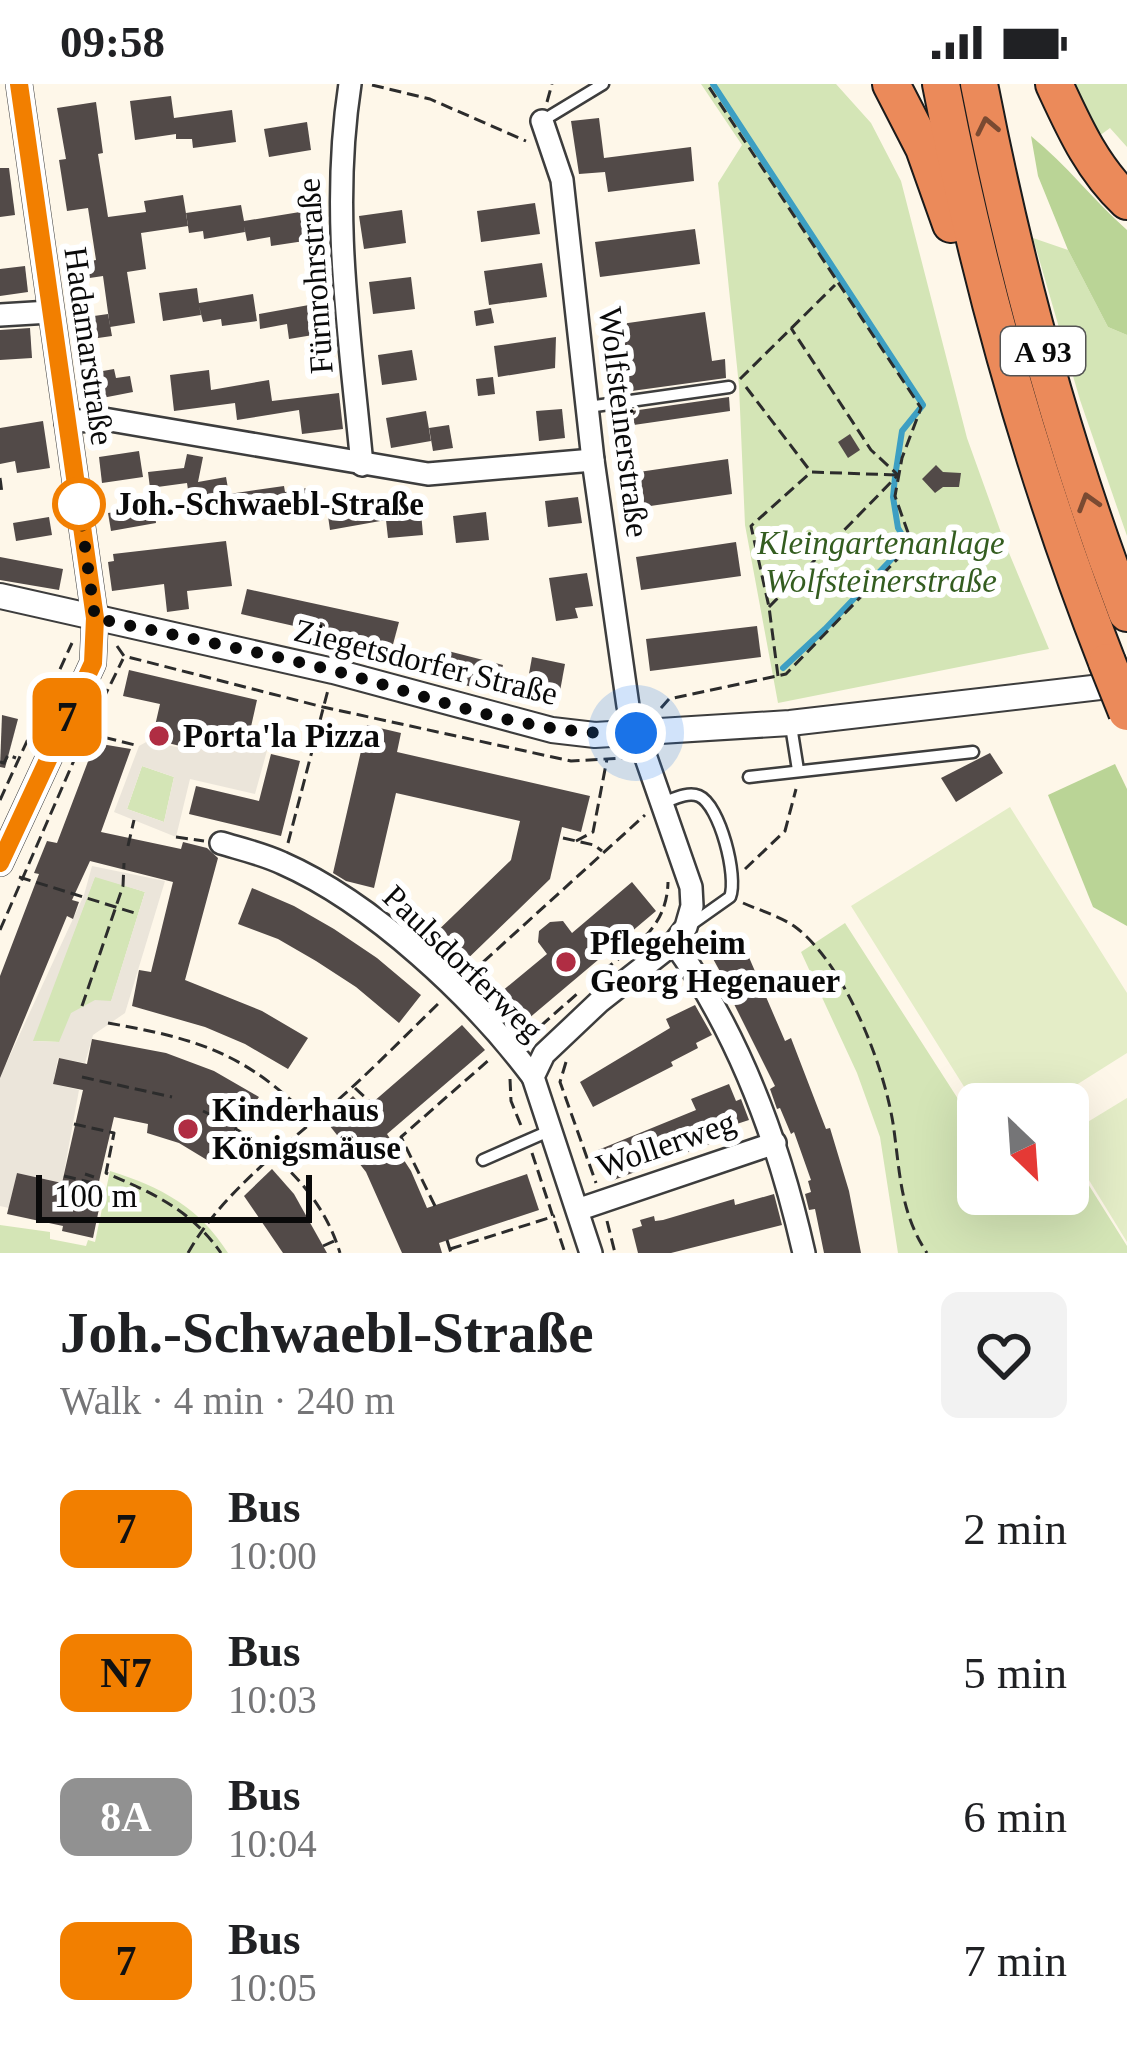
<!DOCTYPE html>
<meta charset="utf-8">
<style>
:root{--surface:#fff;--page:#f2f2f2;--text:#202124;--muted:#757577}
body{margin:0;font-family:"Times New Roman",serif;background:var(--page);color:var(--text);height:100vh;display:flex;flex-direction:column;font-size:45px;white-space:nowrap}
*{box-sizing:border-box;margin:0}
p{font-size:39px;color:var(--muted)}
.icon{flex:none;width:66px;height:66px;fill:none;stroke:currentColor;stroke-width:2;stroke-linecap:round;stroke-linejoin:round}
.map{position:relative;height:1169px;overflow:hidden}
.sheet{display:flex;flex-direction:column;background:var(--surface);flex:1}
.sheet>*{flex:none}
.badge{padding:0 24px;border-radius:18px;font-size:42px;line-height:78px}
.needle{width:78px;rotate:155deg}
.fabs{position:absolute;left:957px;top:999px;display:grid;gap:24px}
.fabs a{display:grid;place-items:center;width:132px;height:132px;border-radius:18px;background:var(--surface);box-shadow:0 12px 48px #0002;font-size:60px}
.scale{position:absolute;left:36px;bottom:30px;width:276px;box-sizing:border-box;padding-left:12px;border:6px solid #0a0a0a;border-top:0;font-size:33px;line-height:42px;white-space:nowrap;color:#0a0a0a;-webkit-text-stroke:9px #fff;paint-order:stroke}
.you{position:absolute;width:60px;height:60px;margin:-30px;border:9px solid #fff;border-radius:50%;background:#1a73e8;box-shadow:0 0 0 18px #1a73e833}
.map>.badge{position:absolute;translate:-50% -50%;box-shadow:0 0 0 6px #fff}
.round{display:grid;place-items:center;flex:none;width:126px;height:126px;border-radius:18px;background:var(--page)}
.summary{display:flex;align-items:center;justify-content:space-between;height:204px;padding:0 60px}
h1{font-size:57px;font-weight:600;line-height:90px}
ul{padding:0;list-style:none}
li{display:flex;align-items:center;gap:36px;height:144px;padding:0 60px}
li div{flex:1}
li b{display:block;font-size:45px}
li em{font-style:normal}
li .badge{min-width:132px;font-weight:700;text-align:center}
.status{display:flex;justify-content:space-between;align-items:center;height:84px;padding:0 60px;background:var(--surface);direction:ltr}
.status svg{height:33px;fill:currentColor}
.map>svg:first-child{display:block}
.green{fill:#d4e5b6}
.forest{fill:#bad496}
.pitch{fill:#e4edc7}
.plaza{fill:#ebe5da;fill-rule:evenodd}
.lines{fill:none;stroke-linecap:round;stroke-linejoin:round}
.stream{stroke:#3d9fc3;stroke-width:6}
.building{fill:#524a48}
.service-casing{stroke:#3d3d3d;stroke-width:15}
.minor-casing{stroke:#3d3d3d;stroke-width:26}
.tertiary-casing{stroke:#3d3d3d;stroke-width:28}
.motorway-casing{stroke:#1b1b1b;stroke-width:40}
.path{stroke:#2c2c2c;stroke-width:3;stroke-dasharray:12 6;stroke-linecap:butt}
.service{stroke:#fff;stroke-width:10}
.minor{stroke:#fff;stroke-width:21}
.tertiary{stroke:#fff;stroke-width:24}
.motorway{stroke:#eb8a5a;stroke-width:36}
.motorway-bridge-casing{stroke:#1b1b1b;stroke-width:40;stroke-linecap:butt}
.motorway-bridge{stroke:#eb8a5a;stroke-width:36}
.oneway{stroke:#7a4a32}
.line-casing{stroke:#fff;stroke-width:27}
.line{stroke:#f27f00;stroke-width:18}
.walk{stroke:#0a0a0a;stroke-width:12;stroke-dasharray:0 21.6}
.stop-dot{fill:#fff;stroke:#f27f00;stroke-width:6}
.poi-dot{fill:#b02d43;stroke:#fff;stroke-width:4.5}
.labels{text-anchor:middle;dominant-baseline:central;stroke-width:12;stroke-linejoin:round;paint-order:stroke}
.shield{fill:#fff;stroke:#545454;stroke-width:3}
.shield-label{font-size:30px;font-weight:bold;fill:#0a0a0a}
.street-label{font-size:33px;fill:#0a0a0a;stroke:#fff}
.stop-label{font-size:33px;font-weight:bold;fill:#0a0a0a;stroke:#fff;text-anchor:start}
.park-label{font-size:33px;font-style:italic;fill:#345d20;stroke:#fff}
.poi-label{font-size:33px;font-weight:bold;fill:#0a0a0a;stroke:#fff;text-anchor:start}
</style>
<div class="status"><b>09:58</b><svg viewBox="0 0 49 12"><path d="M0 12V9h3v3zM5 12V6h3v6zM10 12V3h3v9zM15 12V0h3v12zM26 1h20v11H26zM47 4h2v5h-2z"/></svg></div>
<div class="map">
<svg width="1127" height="1169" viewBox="0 0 1127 1169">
<rect width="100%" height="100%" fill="#fef7e9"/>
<!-- green -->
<g class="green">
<polygon points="701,0 836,0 871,39 901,97 967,354 1004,457 1049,565 778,619 745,441 739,302 718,99 742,61"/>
<polygon points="1068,0 1127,0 1127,63 1110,44 1095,55"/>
<polygon points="1033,154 1068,166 1108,243 1127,251 1127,452 1080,316"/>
<polygon points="142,682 174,693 164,738 127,725"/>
<polygon points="95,792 145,808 111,918 60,958 32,957"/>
<polygon points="845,839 978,1046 978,1110 1068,1110 1068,1068 1127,1162 1127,1169 898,1169 880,1053 857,989 801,868"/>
<path d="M110,1087C161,1103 199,1123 228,1169H0V1141L50,1148V1155L86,1162L88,1156L95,1158Z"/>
</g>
<!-- forest -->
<g class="forest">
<path d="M1031,52C1067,81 1093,116 1127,146V251L1108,243L1068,166L1038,92Z"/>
<polygon points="1115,680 1127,705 1127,842 1093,823 1048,711"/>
</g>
<!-- pitch -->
<g class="pitch">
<polygon points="1010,723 1127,909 1127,969 1046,1020 978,1020 978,1025 851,822"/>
<polygon points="1127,1014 1127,1158 1068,1062 1068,1050"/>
</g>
<!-- plaza -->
<g class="plaza">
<path d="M192,645L268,663L255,710L190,695L176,753L114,728L139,662L148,657L186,665ZM142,682L174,693L164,738L127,725Z"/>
<path d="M92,782L165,797L125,929L93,951L85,979L58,974L53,1000L79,1006L62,1099L17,1089L9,1124L0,1122V979L6,980L84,811ZM95,793L145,808L111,917L95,916L71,929L59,958L33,957Z"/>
</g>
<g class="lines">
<!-- stream -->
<polyline class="stream" points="713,0 923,321 902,347 895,393 893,413 898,444 907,459 825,545 783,584"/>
</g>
<!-- building -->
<g class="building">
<polygon points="171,12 174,34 232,26 236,58 193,64 192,55 176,55 176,50 135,56 130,17"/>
<polygon points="96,18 103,69 98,70 108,133 146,128 144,117 183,111 188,142 141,149 146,185 127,188 135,239 110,243 103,192 83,195 80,179 96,176 88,124 67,127 59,76 66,75 57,24"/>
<polygon points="599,34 604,74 691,63 694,97 608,108 605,88 579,90 571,37"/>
<polygon points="307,38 311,66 269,73 264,45"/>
<polygon points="0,84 9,84 15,131 0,133"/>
<polygon points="535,119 540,150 481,158 477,127"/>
<polygon points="241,121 244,137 306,127 311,156 271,162 270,153 247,157 244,142 245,148 204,155 203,147 189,149 186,129"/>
<polygon points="402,126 406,159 364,165 359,132"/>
<polygon points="695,145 700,180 600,193 595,158"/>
<polygon points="542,179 547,213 489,221 484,187"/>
<polygon points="25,182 28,208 0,212 0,185"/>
<polygon points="411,193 415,225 373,230 369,198"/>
<polygon points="197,204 199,219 253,210 257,237 222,242 221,235 203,238 199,222 201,231 163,237 159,209"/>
<polygon points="320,219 325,249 289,255 287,240 260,245 259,230"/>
<polygon points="491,224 494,239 476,242 474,227"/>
<polygon points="705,228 712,277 725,275 726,294 610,310 600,243"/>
<polygon points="108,230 112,252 84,256 80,234"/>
<polygon points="30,244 32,274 0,276 0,246"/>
<polygon points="556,253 555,284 498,293 494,262"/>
<polygon points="412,266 417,296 382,301 378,271"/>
<polygon points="114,285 116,294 130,292 133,308 92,316 86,290"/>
<polygon points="209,286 211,306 269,296 272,317 339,309 343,345 302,350 299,326 237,336 235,319 174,327 170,291"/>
<polygon points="493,293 495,310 478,312 476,295"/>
<polygon points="729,313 730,327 613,344 611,330"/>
<polygon points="562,325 565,354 539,357 536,327"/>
<polygon points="426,327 431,357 391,364 386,334"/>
<polygon points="43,337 50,384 17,389 15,377 0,380 0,344"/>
<polygon points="449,341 453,364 433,367 429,344"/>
<polygon points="850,350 860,366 848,374 838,358"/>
<polygon points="139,367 143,393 102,399 99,373"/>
<polygon points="187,370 203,373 198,398 226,393 229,410 284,402 285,408 318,402 321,424 248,435 247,424 192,433 187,399 150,404 148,388 184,384"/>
<polygon points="728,375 732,410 630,425 625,390"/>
<polygon points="936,381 943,388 961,389 959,403 943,403 935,409 922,395"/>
<polygon points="360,412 362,423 420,417 423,451 388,454 386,436 330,446 326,418"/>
<polygon points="578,413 582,439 548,443 545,417"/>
<polygon points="154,423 156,439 111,447 108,429"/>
<polygon points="486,428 489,456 456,459 453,432"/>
<polygon points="49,433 52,451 16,457 13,439"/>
<polygon points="226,457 232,502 187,507 189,525 167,528 164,500 112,507 108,478 114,477 113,470"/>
<polygon points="736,458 741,492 641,506 636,473"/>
<polygon points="0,473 63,485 59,506 0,496"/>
<polygon points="587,489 593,522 575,524 578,534 556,537 549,494"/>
<polygon points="247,505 399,538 392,564 241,530"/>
<polygon points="757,542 761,573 650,587 646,555"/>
<polygon points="444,566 503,581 496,609 437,594"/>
<polygon points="532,573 565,580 560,607 527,601"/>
<polygon points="129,586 257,616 248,656 189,643 184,663 152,655 160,620 123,612"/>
<polygon points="2,631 18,635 5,684 0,683"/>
<polygon points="367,641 401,649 397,668 590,712 581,748 562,743 550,795 457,885 428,856 511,776 520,737 396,709 374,804 346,797 333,789"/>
<polygon points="95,659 131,665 101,748 181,765 183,758 207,764 218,774 185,896 262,927 308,954 288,985 245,960 205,943 132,922 139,886 151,888 173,798 90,777 72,816 79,818 73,835 67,832 0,994 0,892 39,790 34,789 47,757 57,759"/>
<polygon points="990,669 1003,689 956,718 941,694"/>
<polygon points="271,670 300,677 281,752 189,730 196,702 259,717"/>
<polygon points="632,798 656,827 515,946 490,917 547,870 538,858 539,847 550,838 563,837 572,849"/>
<polygon points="252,804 294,822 334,845 377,874 421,911 399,939 356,903 316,877 278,855 238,840"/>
<polygon points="725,852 730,863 742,857 785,957 791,954 826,1045 830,1044 849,1107 861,1169 824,1169 815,1125 809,1126 805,1110 811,1108 808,1097 811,1096 794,1048 791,1050 780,1024 777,1025 770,1005 775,1002 733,918 730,920 721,905 728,902 706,862"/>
<polygon points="695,921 712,951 696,959 698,964 671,978 673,982 593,1023 580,998 670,944 666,935"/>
<polygon points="462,941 485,966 387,1050 411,1087 427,1124 527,1090 539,1126 439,1159 442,1169 402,1169 366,1088 326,1037 353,1012 365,1025"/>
<polygon points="92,955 166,969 214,987 259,1013 212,1079 179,1059 147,1049 148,1040 114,1033 94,1119 100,1120 93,1154 62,1147 63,1142 7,1130 17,1089 62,1099 83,1006 53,1000 59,974 87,980"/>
<polygon points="729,1000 736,1017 741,1015 749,1036 706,1050 710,1060 611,1097 598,1066 696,1026 691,1015"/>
<polygon points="272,1085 294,1110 327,1169 283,1169 244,1112"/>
<polygon points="774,1110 782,1141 671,1169 638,1169 632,1145 642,1142 640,1136 654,1132 655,1137 663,1136 734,1115 735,1121"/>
</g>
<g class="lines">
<defs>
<g id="service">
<polyline points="542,37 603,0"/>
<polyline points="588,323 729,303"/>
<polyline points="791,642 798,686"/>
<polyline points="749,693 973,668"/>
<path d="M660,720C672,716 687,707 699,712C720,721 738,793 730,813L689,842"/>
<polyline points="483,1076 549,1047"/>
</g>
<g id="minor">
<path d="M350,0C330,129 350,252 362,381"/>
<polyline points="542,37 562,96 593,376 628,622 691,803 692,822 686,843 674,859 599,918 544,970 533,993 591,1169"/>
<polyline points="0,231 50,228"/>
<polyline points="66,338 104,335 428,390 593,376"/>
<path d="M221,759C241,765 263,770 282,779C373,819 474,914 533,993"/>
<path d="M674,859C740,951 779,1058 804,1169"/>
<polyline points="580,1125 775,1059"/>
</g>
<g id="tertiary">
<polyline points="0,512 333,587 552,646 595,651 790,639 1127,600"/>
<polyline points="0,779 93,579 95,534 19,0"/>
</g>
<g id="motorway">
<polyline points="891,0 924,64 951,140"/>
<path d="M941,0C979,196 1034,391 1107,578"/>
<path d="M979,0C1014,179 1062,359 1127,529"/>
<path d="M1054,0C1074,43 1092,84 1127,117"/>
</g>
</defs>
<!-- service casing -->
<use href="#service" class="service-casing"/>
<!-- minor casing -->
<use href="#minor" class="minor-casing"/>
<!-- tertiary casing -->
<use href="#tertiary" class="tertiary-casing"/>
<!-- motorway casing -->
<use href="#motorway" class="motorway-casing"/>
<!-- path -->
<g class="path">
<polyline points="372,1 430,15 526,57"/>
<polyline points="547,18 552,0"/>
<polyline points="740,295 835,201"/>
<polyline points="746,303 811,388 898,391"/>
<polyline points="0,394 2,409"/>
<polyline points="769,523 898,391 871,366 791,244"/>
<polyline points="117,562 124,572 323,623 571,677 623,674"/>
<polyline points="778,592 769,523 751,442 809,390"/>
<polyline points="661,624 669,615 786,590 912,460 895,412 902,374 921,324 707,0"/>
<polyline points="87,649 139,662"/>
<polyline points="0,678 4,679 8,671 16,674"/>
<polyline points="0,716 72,559"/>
<polyline points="176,753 204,757"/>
<polyline points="563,754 594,761 602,767"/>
<polyline points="576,757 593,748 607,675"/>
<polyline points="288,759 328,606"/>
<polyline points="128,762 134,736"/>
<polyline points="745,785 785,747 796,705"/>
<polyline points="19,793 138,830"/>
<path d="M743,819C759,826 779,832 794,842C845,879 886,985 894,1046C900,1091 901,1130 927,1169"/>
<polyline points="0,846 82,658 123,575"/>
<polyline points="470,890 645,731"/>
<path d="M589,898C625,867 667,850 668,798"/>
<polyline points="82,922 123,802 124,779"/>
<path d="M108,939C199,955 245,969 312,1036"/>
<polyline points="527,954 578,909"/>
<polyline points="566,978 560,998 596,1099"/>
<polyline points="82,993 172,1013"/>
<polyline points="510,995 511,1017 522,1044"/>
<polyline points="355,1004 371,1019"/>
<path d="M203,1027C263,1056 320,1102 340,1169"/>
<path d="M74,1040L114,1049L106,1089C153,1109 191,1126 221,1169"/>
<polyline points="532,1069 565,1169"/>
<polyline points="64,1092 93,1099 94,1093 85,1090"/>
<polyline points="435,1122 401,1053 490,975"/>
<polyline points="607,1137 615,1169"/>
<polyline points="447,1156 451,1169"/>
<polyline points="323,1162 334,1157"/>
<polyline points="450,1165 555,1132"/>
<path d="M188,1169C222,1108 287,1061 339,1015C374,984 407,950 441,917"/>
</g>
<!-- service -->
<use href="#service" class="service"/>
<!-- minor -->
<use href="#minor" class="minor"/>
<!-- tertiary -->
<use href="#tertiary" class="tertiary"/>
<!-- motorway -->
<use href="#motorway" class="motorway"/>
<defs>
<polyline id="motorway-bridge" points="1107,578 1127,628"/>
</defs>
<!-- motorway-bridge casing -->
<use href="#motorway-bridge" class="motorway-bridge-casing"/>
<!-- motorway-bridge -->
<use href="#motorway-bridge" class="motorway-bridge"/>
</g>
<!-- one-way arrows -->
<defs><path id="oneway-chevron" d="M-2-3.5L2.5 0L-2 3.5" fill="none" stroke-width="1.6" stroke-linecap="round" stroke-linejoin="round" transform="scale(3)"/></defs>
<g class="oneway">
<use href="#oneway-chevron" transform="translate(987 42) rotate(-102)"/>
<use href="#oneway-chevron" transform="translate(1088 418) rotate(-107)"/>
</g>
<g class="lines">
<defs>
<polyline id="line" points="0,779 93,579 95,534 19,0"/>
</defs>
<!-- line casing -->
<use href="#line" class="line-casing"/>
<!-- line -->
<use href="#line" class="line"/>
<!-- walk -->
<path class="walk" d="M79,420L95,534C176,552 258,567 339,588C435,614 535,654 636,649"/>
</g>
<!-- markers -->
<circle class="stop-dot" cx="79" cy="420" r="24"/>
<g class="poi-dot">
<circle cx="159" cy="652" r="12"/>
<circle cx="566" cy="878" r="12"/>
<circle cx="188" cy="1045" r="12"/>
</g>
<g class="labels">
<!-- shield labels -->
<rect class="shield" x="1001" y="243" width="84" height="48" rx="9"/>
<g class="shield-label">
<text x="1043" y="267">A 93</text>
</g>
<!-- street labels -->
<g class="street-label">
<text transform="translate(315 192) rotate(-94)">Fürnrohrstraße</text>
<text transform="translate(89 262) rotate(82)">Hadamarstraße</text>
<text transform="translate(624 338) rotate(83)">Wolfsteinerstraße</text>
<text transform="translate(426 578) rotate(14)">Ziegetsdorfer Straße</text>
<text transform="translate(463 879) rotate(44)">Paulsdorferweg</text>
<text transform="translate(666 1060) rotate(-19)">Wollerweg</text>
</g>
<!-- stop labels -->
<g class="stop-label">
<text x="115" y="420">Joh.-Schwaebl-Straße</text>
</g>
<!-- park labels -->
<g class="park-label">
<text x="881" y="459">Kleingartenanlage<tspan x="881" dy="38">Wolfsteinerstraße</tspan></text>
</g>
<!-- poi labels -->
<g class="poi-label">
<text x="183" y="652">Porta'la Pizza</text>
<text x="590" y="859">Pflegeheim<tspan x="590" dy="38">Georg Hegenauer</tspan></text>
<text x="212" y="1026">Kinderhaus<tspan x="212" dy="38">Königsmäuse</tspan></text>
</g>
</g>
</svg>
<div class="fabs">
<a><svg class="needle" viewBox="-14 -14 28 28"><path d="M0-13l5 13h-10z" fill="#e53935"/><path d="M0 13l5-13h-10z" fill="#757577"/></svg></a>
</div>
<div class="scale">100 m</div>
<div class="you" style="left:636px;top:649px"></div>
<b class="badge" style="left:67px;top:633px;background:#f27f00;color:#111">7</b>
</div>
<section class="sheet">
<div class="summary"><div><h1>Joh.-Schwaebl-Straße</h1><p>Walk · 4 min · 240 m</p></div><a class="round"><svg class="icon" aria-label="heart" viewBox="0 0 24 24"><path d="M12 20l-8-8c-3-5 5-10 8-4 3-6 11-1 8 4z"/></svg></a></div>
<ul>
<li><span class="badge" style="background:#f27f00;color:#111">7</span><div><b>Bus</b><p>10:00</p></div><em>2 min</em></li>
<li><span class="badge" style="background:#f27f00;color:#111">N7</span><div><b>Bus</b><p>10:03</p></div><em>5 min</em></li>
<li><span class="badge" style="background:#919191;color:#fff">8A</span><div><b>Bus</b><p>10:04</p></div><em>6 min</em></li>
<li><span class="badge" style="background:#f27f00;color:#111">7</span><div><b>Bus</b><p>10:05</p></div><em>7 min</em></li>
</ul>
</section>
